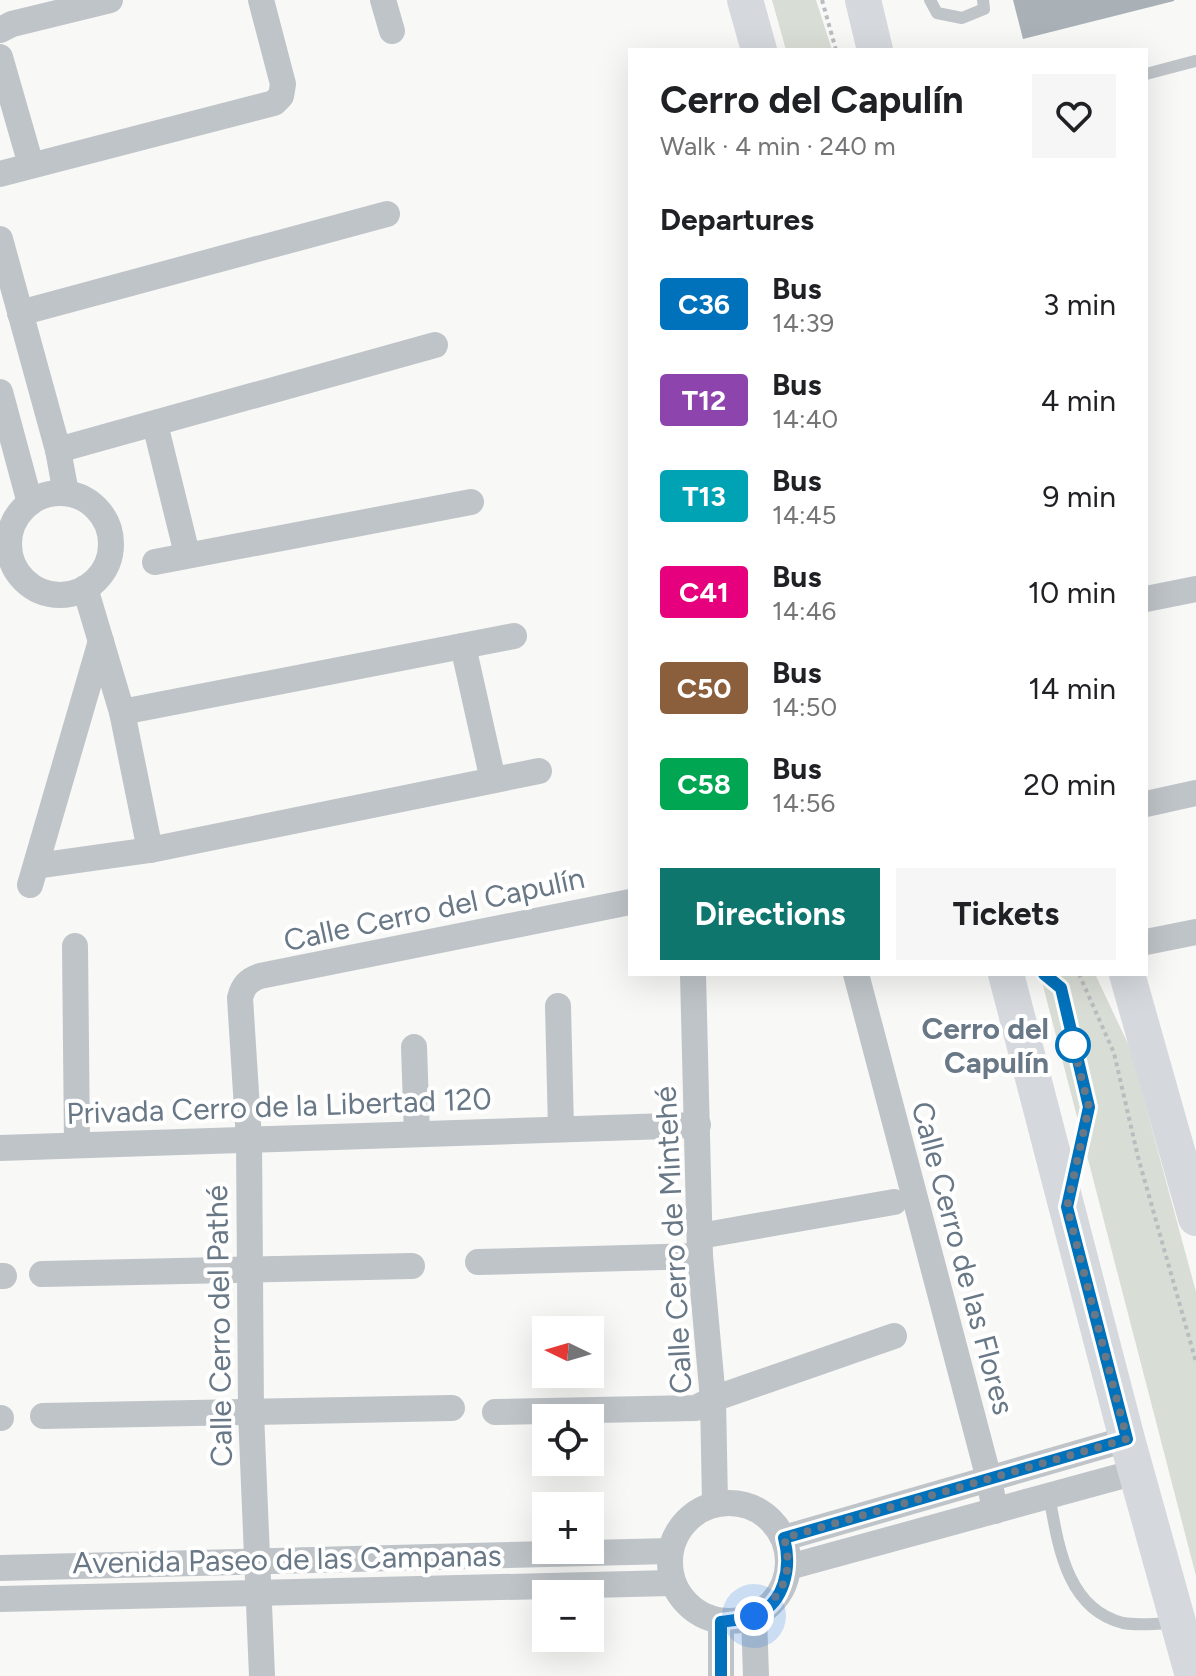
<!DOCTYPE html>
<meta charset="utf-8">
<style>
:root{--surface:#fff;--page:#f6f6f6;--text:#202124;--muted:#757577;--accent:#0f766e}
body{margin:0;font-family:Figtree,sans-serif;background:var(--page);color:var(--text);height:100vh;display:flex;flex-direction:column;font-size:30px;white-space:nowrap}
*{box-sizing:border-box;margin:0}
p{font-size:26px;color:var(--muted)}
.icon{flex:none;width:44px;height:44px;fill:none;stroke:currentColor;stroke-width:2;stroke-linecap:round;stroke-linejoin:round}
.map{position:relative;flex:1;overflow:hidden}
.details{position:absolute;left:628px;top:48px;width:520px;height:928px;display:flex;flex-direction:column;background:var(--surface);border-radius:0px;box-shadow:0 8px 32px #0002}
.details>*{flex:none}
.badge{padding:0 16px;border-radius:6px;font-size:28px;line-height:52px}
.needle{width:52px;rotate:275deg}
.tools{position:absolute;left:532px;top:1316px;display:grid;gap:16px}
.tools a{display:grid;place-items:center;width:72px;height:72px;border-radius:0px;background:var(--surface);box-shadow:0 8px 32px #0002;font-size:40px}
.you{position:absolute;width:40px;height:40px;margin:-20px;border:6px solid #fff;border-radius:50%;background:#1a73e8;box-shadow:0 0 0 12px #1a73e833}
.map>.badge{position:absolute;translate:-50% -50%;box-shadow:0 0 0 4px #fff}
h2{padding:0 32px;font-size:30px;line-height:72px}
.round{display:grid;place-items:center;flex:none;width:84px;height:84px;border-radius:0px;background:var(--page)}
.headline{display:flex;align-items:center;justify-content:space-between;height:136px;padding:0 32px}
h1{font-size:38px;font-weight:700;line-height:60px}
.primary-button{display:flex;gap:16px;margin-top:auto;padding:16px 32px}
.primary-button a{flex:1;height:92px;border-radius:0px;background:var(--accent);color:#fff;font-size:32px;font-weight:700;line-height:92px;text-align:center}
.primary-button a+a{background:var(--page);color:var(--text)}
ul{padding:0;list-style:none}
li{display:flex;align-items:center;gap:24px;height:96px;padding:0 32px}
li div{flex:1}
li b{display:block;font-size:30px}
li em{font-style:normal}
li .badge{min-width:88px;font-weight:700;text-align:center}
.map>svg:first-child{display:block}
.green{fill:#d8ddd5}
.building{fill:#a9b1b7}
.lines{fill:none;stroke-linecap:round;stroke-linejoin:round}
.path{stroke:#babdc0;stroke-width:4;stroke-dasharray:4 4;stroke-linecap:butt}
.service{stroke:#bfc4c8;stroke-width:12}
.minor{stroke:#bfc4c8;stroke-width:26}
.secondary{stroke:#d5d9dd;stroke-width:36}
.line-casing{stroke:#fff;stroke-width:18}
.line{stroke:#0072bc;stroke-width:12}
.walk{stroke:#697886;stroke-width:8;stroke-dasharray:0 14.4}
.stop-dot{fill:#fff;stroke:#0072bc;stroke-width:4}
.labels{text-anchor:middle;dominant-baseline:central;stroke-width:8;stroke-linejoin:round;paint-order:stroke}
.street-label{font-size:30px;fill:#697886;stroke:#fff}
.stop-label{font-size:30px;font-weight:bold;fill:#697886;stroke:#fff;text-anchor:end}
</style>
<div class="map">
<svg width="1196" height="1676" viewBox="0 0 1196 1676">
<rect width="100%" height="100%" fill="#f8f8f6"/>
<!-- green -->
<g class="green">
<polygon points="772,0 816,0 832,50 786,50"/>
<polygon points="1040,974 1095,974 1130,1048 1196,1292 1196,1576"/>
</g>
<!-- building -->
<polygon class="building" points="1013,0 1174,0 1174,1 1023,39"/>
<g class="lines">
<!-- path -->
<g class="path">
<polyline points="822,0 836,50"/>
<polyline points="1079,974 1114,1053 1138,1157 1196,1362"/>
</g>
<!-- service -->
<g class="service">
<polyline points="930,0 937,13 962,18 984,9 983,0"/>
<polyline points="1146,74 1195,61"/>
<polyline points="1044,974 1061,988 1089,1107 1072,1182"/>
<path d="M1049,1495C1058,1544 1066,1609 1123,1623C1139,1626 1158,1623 1174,1623"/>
</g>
<!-- minor -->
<g class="minor">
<polyline points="383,0 392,31"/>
<polyline points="0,30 12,24 110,0"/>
<polyline points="0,57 31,165"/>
<polyline points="0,174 274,103 281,96 283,84 261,0"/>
<polyline points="0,239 58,450 66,493"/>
<polyline points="20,313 387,214"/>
<polyline points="0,392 30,503"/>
<polyline points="155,424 187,554"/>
<polyline points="58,450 435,345"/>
<circle cx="60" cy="544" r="51"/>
<polyline points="155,562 471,502"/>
<polyline points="85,588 122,712 150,850"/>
<polyline points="1146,599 1196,589"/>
<polyline points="463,646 493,780"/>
<polyline points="122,712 514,636"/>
<polyline points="1146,804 1196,793"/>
<polyline points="36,866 150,850 539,771"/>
<polyline points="30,885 101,641"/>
<polyline points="1146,942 1196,932"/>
<polyline points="75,946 77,1144"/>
<polyline points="693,974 700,1256 713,1399 715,1503"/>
<polyline points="856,974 989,1479 995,1511"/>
<polyline points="558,1006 561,1129"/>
<polyline points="414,1047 417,1134"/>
<polyline points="0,1148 698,1125"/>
<polyline points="700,1236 894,1202"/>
<polyline points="478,1262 700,1256"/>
<polyline points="42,1274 412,1266"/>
<polyline points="0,1276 4,1276"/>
<polyline points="495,1412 696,1408 713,1399 894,1336"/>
<polyline points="43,1416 452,1408"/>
<polyline points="0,1418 1,1418"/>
<circle cx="729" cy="1562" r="59"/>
<polyline points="784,1538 1127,1439"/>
<polyline points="789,1567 1136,1472"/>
<polyline points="0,1568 670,1551"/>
<polyline points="0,1599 672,1583"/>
<polyline points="754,1616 756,1676"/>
<path d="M262,1676L251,1413L249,1140L240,998C243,986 248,980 260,976L630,902"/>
<polyline points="721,1676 721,1622"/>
</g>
<!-- secondary -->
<g class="secondary">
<polyline points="745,0 759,50"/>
<polyline points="863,0 875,50"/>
<polyline points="1006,974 1127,1439 1193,1676"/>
<polyline points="1127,974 1196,1218"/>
</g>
</g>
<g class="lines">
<defs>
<path id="line" d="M721,1676V1622C731,1620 744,1620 754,1616C785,1604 792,1567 784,1538L1127,1439L1067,1207L1089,1107L1061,988L1044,974"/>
</defs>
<!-- line casing -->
<use href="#line" class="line-casing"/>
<!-- line -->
<use href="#line" class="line"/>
<!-- walk -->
<path class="walk" d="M754,1616C783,1597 794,1572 784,1538L1127,1439L1067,1207L1089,1107L1073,1045"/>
</g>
<!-- markers -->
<circle class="stop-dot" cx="1073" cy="1045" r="16"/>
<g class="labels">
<!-- street labels -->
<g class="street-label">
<text transform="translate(434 909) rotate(-12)">Calle Cerro del Capulín</text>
<text transform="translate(279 1106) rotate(-2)">Privada Cerro de la Libertad 120</text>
<text transform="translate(673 1240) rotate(-93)">Calle Cerro de Mintehé</text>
<text transform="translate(963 1258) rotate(75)">Calle Cerro de las Flores</text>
<text transform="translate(219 1326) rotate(-91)">Calle Cerro del Pathé</text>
<text transform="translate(287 1559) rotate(-1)">Avenida Paseo de las Campanas</text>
</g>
<!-- stop labels -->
<g class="stop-label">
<text x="1049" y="1028">Cerro del<tspan x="1049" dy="34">Capulín</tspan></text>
</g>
</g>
</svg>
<div class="tools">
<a><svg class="needle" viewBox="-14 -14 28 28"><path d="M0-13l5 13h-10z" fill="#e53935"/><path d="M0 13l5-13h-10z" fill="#757577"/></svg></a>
<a><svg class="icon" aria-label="locate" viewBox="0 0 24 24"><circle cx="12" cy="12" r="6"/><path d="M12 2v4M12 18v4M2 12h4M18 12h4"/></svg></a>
<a>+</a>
<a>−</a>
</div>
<div class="you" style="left:754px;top:1616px"></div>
<section class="details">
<div class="headline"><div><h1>Cerro del Capulín</h1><p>Walk · 4 min · 240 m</p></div><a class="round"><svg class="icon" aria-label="heart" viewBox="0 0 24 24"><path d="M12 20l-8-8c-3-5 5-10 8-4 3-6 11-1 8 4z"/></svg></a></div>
<h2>Departures</h2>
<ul>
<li><span class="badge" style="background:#0072bc;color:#fff">C36</span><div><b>Bus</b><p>14:39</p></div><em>3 min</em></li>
<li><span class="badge" style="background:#8e44ad;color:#fff">T12</span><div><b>Bus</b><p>14:40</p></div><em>4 min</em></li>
<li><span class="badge" style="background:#00a3b4;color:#fff">T13</span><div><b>Bus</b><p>14:45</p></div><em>9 min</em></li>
<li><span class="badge" style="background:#e6007e;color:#fff">C41</span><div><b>Bus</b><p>14:46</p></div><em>10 min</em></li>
<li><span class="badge" style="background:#8b5e3c;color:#fff">C50</span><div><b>Bus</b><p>14:50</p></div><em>14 min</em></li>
<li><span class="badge" style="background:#00a651;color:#fff">C58</span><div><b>Bus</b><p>14:56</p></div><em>20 min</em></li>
</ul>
<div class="primary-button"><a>Directions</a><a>Tickets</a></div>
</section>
</div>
